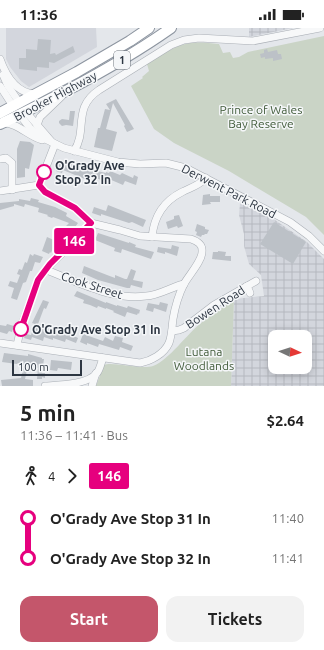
<!DOCTYPE html>
<meta charset="utf-8">
<style>
:root{--surface:#fff;--page:#f2f2f2;--text:#222;--muted:#767676;--accent:#c4566b}
body{margin:0;font-family:Ubuntu,sans-serif;background:var(--page);color:var(--text);height:100vh;display:flex;flex-direction:column;font-size:15px;white-space:nowrap}
*{box-sizing:border-box;margin:0}
p{font-size:13px;color:var(--muted)}
.icon{flex:none;width:22px;height:22px;fill:none;stroke:currentColor;stroke-width:2;stroke-linecap:round;stroke-linejoin:round}
.map{position:relative;height:358px;overflow:hidden}
.drawer{display:flex;flex-direction:column;background:var(--surface);flex:1}
.drawer>*{flex:none}
.badge{padding:0 8px;border-radius:3px;font-size:14px;line-height:26px}
.needle{width:26px;rotate:94deg}
.buttons{position:absolute;left:268px;top:302px;display:grid;gap:8px}
.buttons a{display:grid;place-items:center;width:44px;height:44px;border-radius:8px;background:var(--surface);box-shadow:0 2px 10px #0003;font-size:20px}
.scale{position:absolute;left:12px;bottom:10px;width:70px;box-sizing:border-box;padding-left:4px;border:2px solid #2d3642;border-top:0;font-size:11px;line-height:14px;white-space:nowrap;color:#2d3642;-webkit-text-stroke:3px #f4f6f8;paint-order:stroke}
.map>.badge{position:absolute;translate:-50% -50%;box-shadow:0 0 0 2px #fff}
.legs{display:flex;align-items:center;gap:6px;height:44px;padding:0 20px;font-size:13px}
.legs p{margin-inline-start:auto}
.headline{display:flex;align-items:center;justify-content:space-between;height:68px;padding:0 20px}
h1{font-size:22px;font-weight:600;line-height:30px}
.button{display:flex;gap:8px;margin-top:auto;padding:8px 20px}
.button a{flex:1;height:46px;border-radius:12px;background:var(--accent);color:#fff;font-size:16px;font-weight:600;line-height:46px;text-align:center}
.button a+a{background:var(--page);color:var(--text)}
ul{padding:0 20px;list-style:none}
li{display:flex;align-items:center;gap:14px;height:40px;font-size:15px}
li i{display:grid;place-items:center;width:6px;height:100%;margin:0 5px;background:currentColor}
li i::after{content:'';width:10px;height:10px;margin:-5px;border:3px solid;border-radius:50%;background:var(--surface)}
li p{margin-inline-start:auto}
li:first-child i{background:linear-gradient(#0000 50%,currentColor 0)}
li:last-child i{background:linear-gradient(currentColor 50%,#0000 0)}
.status{display:flex;justify-content:space-between;align-items:center;height:28px;padding:0 20px;background:var(--surface);direction:ltr}
.status svg{height:11px;fill:currentColor}
.map>svg:first-child{display:block}
.built{fill:#d3d6dd}
.industrial{fill:url(#industrial-grid);fill-rule:evenodd}
.park{fill:#cad4c6}
.building{fill:#bcc1c7}
.lines{fill:none;stroke-linecap:round;stroke-linejoin:round}
.minor-casing{stroke:#a9aeb5;stroke-width:8}
.highway-casing{stroke:#8d95a0;stroke-width:12}
.minor{stroke:#f7f8f9;stroke-width:7}
.highway{stroke:#fff;stroke-width:10}
.line-1-casing{stroke:#fff;stroke-width:9}
.line-1{stroke:#e6007e;stroke-width:6}
.stop-1-dot{fill:#fff;stroke:#e6007e;stroke-width:2}
.labels{text-anchor:middle;dominant-baseline:central;stroke-width:3;stroke-linejoin:round;paint-order:stroke}
.shield{fill:#f4f6f8;stroke:#697079;stroke-width:1}
.shield-label{font-size:11px;font-weight:bold;fill:#2d3642}
.street-label{font-size:12px;fill:#2d3642;stroke:#f4f6f8}
.park-label{font-size:12px;fill:#435d3c;stroke:#f4f6f8}
.stop-label{font-size:12px;font-weight:bold;fill:#2d3642;stroke:#f4f6f8;text-anchor:start}
</style>
<div class="status"><b>11:36</b><svg viewBox="0 0 49 12"><path d="M0 12V9h3v3zM5 12V6h3v6zM10 12V3h3v9zM15 12V0h3v12zM26 1h20v11H26zM47 4h2v5h-2z"/></svg></div>
<div class="map">
<svg width="324" height="358" viewBox="0 0 324 358">
<defs>
<pattern id="industrial-grid" width="8" height="8" patternUnits="userSpaceOnUse"><rect width="8" height="8" fill="#d3d6dd"/><path d="M0 4h8M4 0v8" fill="none" stroke="#b5b8bf"/></pattern>
</defs>
<rect width="100%" height="100%" fill="#e4e7eb"/>
<!-- built -->
<polygon class="built" points="6,0 96,0 97,19 29,59 21,53 10,39 6,31"/>
<!-- industrial -->
<g class="industrial">
<polygon points="249,0 293,0 249,9"/>
<path d="M240,175L275,192L307,214L324,231V358H231L234,271L264,268L261,247L249,236L244,218V206L239,187ZM275,309H305V339H275Z"/>
</g>
<!-- park -->
<g class="park">
<path d="M324,8V207L306,189L229,143L174,115L154,101L131,58L143,50L142,49L149,43L147,36C176,18 183,11 219,16L223,25L230,24L233,30L239,29L248,24Z"/>
<path d="M234,271L231,358H96L104,337C112,333 140,342 153,338C169,332 187,306 201,295C211,286 224,280 234,271Z"/>
</g>
<!-- building -->
<g class="building">
<polygon points="38,11 51,12 50,26 55,25 56,27 73,18 75,24 54,35 49,34 49,40 37,39 37,43 19,41 19,30 26,30 26,21 37,22"/>
<polygon points="267,21 268,24 277,22 278,26 281,26 282,31 273,33 273,30 265,31 265,29 261,30 260,26 264,25 264,22"/>
<polygon points="116,71 134,101 127,104 124,98 125,97 113,75 106,101 117,104 112,123 94,119 98,100 100,100 105,81 110,82 106,76"/>
<polygon points="70,83 75,83 73,98 66,97 62,98 59,95 59,93 62,91 69,92"/>
<polygon points="20,113 30,114 34,117 29,141 25,140 25,149 17,150 17,121"/>
<polygon points="60,133 70,136 70,134 88,142 88,141 106,145 106,144 109,145 110,143 120,147 122,145 133,150 134,147 138,149 136,157 125,153 123,157 102,148 101,152 89,147 87,152 63,142 62,145 56,143"/>
<polygon points="210,166 210,168 220,168 220,174 210,174 211,176 202,177 203,167"/>
<polygon points="31,170 39,172 38,174 55,179 67,185 66,188 78,195 73,202 66,198 69,195 53,189 52,190 47,188 48,187 38,184 39,180 25,176 24,179 14,176 14,178 0,182 0,175 19,173 19,171 30,173"/>
<polygon points="108,177 146,192 143,199 132,194 129,195 101,186 101,188 92,185 94,179 106,183"/>
<polygon points="179,187 183,198 178,200 177,198 168,201 166,194 174,191 174,188"/>
<polygon points="274,194 306,214 293,236 260,216"/>
<polygon points="197,196 205,199 205,201 209,202 207,206 205,206 204,207 202,207 201,209 196,207 197,204 195,203"/>
<polygon points="98,205 129,215 129,214 136,217 135,219 154,224 151,231 122,221 121,225 114,223 115,220 95,212"/>
<polygon points="47,209 56,213 51,225 50,224 49,226 42,223"/>
<polygon points="172,217 179,219 177,228 165,224 165,226 157,224 158,219 171,221"/>
<polygon points="218,223 226,224 225,228 231,228 231,233 212,231 213,224 218,224"/>
<polygon points="30,226 33,228 34,226 43,229 40,235 35,234 32,243 30,243 26,254 23,255 17,272 11,270 14,260 8,258 10,253 17,255 20,247 17,246 19,241 22,242 25,234 27,235"/>
<polygon points="84,238 107,247 115,250 115,247 125,251 127,251 131,241 136,243 133,252 143,254 142,260 131,257 130,260 127,260 98,252 82,245"/>
<polygon points="77,263 106,275 106,274 117,278 117,277 127,280 128,278 140,282 139,286 138,285 137,287 127,284 125,289 113,284 114,283 106,280 106,281 98,278 97,280 90,277 83,275 84,272 74,268"/>
<polygon points="43,272 49,274 46,281 44,280 38,296 48,299 47,300 66,307 69,298 77,302 74,308 78,310 76,315 66,311 65,314 53,310 53,312 44,309 43,313 32,309 31,312 24,310 26,306 31,307 35,296 32,295"/>
<polygon points="160,274 168,276 166,284 154,280 153,284 146,282 148,275 159,277"/>
<polygon points="7,296 14,298 12,304 9,303 7,306 0,304 0,297 6,298"/>
<polygon points="83,306 103,313 105,309 113,313 115,308 123,310 122,314 133,318 131,323 120,319 119,322 99,316 98,319 87,315 87,317 80,314"/>
<polygon points="4,325 28,328 28,326 42,330 42,331 44,331 42,345 45,345 45,350 42,349 42,351 37,351 38,340 28,338 25,351 33,352 33,358 2,358 1,352 21,350 24,337 2,334"/>
<polygon points="51,332 72,334 71,342 58,340 57,343 50,342"/>
</g>
<g class="lines">
<defs>
<g id="minor">
<path d="M0,31C6,48 16,65 35,66"/>
<polyline points="3,47 8,58 19,74"/>
<polyline points="0,58 13,78"/>
<polyline points="26,84 52,114"/>
<polyline points="20,87 30,100 43,110 64,120 118,134 140,136 166,135 186,140 290,194 309,208 324,223"/>
<path d="M3,95C18,95 28,108 42,112"/>
<polyline points="37,97 40,89 62,68"/>
<path d="M74,123C88,102 72,80 99,62L171,17L184,12L199,10L253,13L320,0"/>
<polyline points="0,131 6,130 12,135 12,162"/>
<polyline points="0,163 39,157"/>
<path d="M152,209C154,188 164,173 182,164C192,159 198,158 206,150"/>
<path d="M46,242C76,253 113,273 146,268C160,267 171,259 184,256"/>
<polyline points="247,258 250,265"/>
<polyline points="172,303 179,302 184,300 214,277 256,253"/>
<path d="M0,315L140,335C151,333 164,326 169,315C172,307 172,298 173,291C175,279 179,266 184,256C189,247 202,233 202,224C203,216 197,213 191,211L140,208L120,202L91,195"/>
<polyline points="17,317 21,299 38,252 50,237 86,202 91,195 75,180 45,164 39,157 55,116"/>
<path d="M45,358C60,357 87,357 97,345C100,341 101,335 103,330"/>
<polyline points="92,358 96,345"/>
</g>
<g id="highway">
<polyline points="0,85 77,44 130,13 149,0"/>
<path d="M0,96C22,86 44,74 66,63C102,44 137,24 171,0"/>
</g>
</defs>
<!-- minor casing -->
<use href="#minor" class="minor-casing"/>
<!-- highway casing -->
<use href="#highway" class="highway-casing"/>
<!-- minor -->
<use href="#minor" class="minor"/>
<!-- highway -->
<use href="#highway" class="highway"/>
</g>
<g class="lines">
<defs>
<polyline id="line-1" points="21,301 38,252 50,236 91,195 75,180 45,164 39,157 44,144"/>
</defs>
<!-- line-1 casing -->
<use href="#line-1" class="line-1-casing"/>
<!-- line-1 -->
<use href="#line-1" class="line-1"/>
</g>
<!-- markers -->
<g class="stop-1-dot">
<circle cx="44" cy="144" r="7"/>
<circle cx="21" cy="301" r="7"/>
</g>
<g class="labels">
<!-- shield labels -->
<rect class="shield" x="114" y="23" width="16" height="18" rx="3"/>
<g class="shield-label">
<text x="122" y="32">1</text>
</g>
<!-- street labels -->
<g class="street-label">
<text transform="translate(55 68) rotate(-28)">Brooker Highway</text>
<text transform="translate(229 163) rotate(27)">Derwent Park Road</text>
<text transform="translate(92 257) rotate(18)">Cook Street</text>
<text transform="translate(215 279) rotate(-33)">Bowen Road</text>
</g>
<!-- park labels -->
<g class="park-label">
<text x="261" y="81">Prince of Wales<tspan x="261" dy="14">Bay Reserve</tspan></text>
<text x="204" y="323">Lutana<tspan x="204" dy="14">Woodlands</tspan></text>
</g>
<!-- stop labels -->
<g class="stop-label">
<text x="55" y="137">O'Grady Ave<tspan x="55" dy="14">Stop 32 In</tspan></text>
<text x="32" y="301">O'Grady Ave Stop 31 In</text>
</g>
</g>
</svg>
<div class="buttons">
<a><svg class="needle" viewBox="-14 -14 28 28"><path d="M0-13l5 13h-10z" fill="#e53935"/><path d="M0 13l5-13h-10z" fill="#767676"/></svg></a>
</div>
<div class="scale">100 m</div>
<b class="badge" style="left:74px;top:213px;background:#e6007e;color:#fff">146</b>
</div>
<section class="drawer">
<div class="headline"><div><h1>5 min</h1><p>11:36 – 11:41 · Bus</p></div><b>$2.64</b></div>
<div class="legs"><svg class="icon" aria-label="walk" viewBox="0 0 24 24"><circle cx="13" cy="4" r="2"/><path d="M13 8l-2 6 4 7M11 14l-3 7M7 12l3-4h3l4 4"/></svg>4<svg class="icon" aria-label="forward" viewBox="0 0 24 24"><path d="M9 5l7 7-7 7"/></svg><b class="badge" style="background:#e6007e;color:#fff">146</b></div>
<ul>
<li><i style="color:#e6007e"></i><b>O'Grady Ave Stop 31 In</b><p>11:40</p></li>
<li><i style="color:#e6007e"></i><b>O'Grady Ave Stop 32 In</b><p>11:41</p></li>
</ul>
<div class="button"><a>Start</a><a>Tickets</a></div>
</section>
